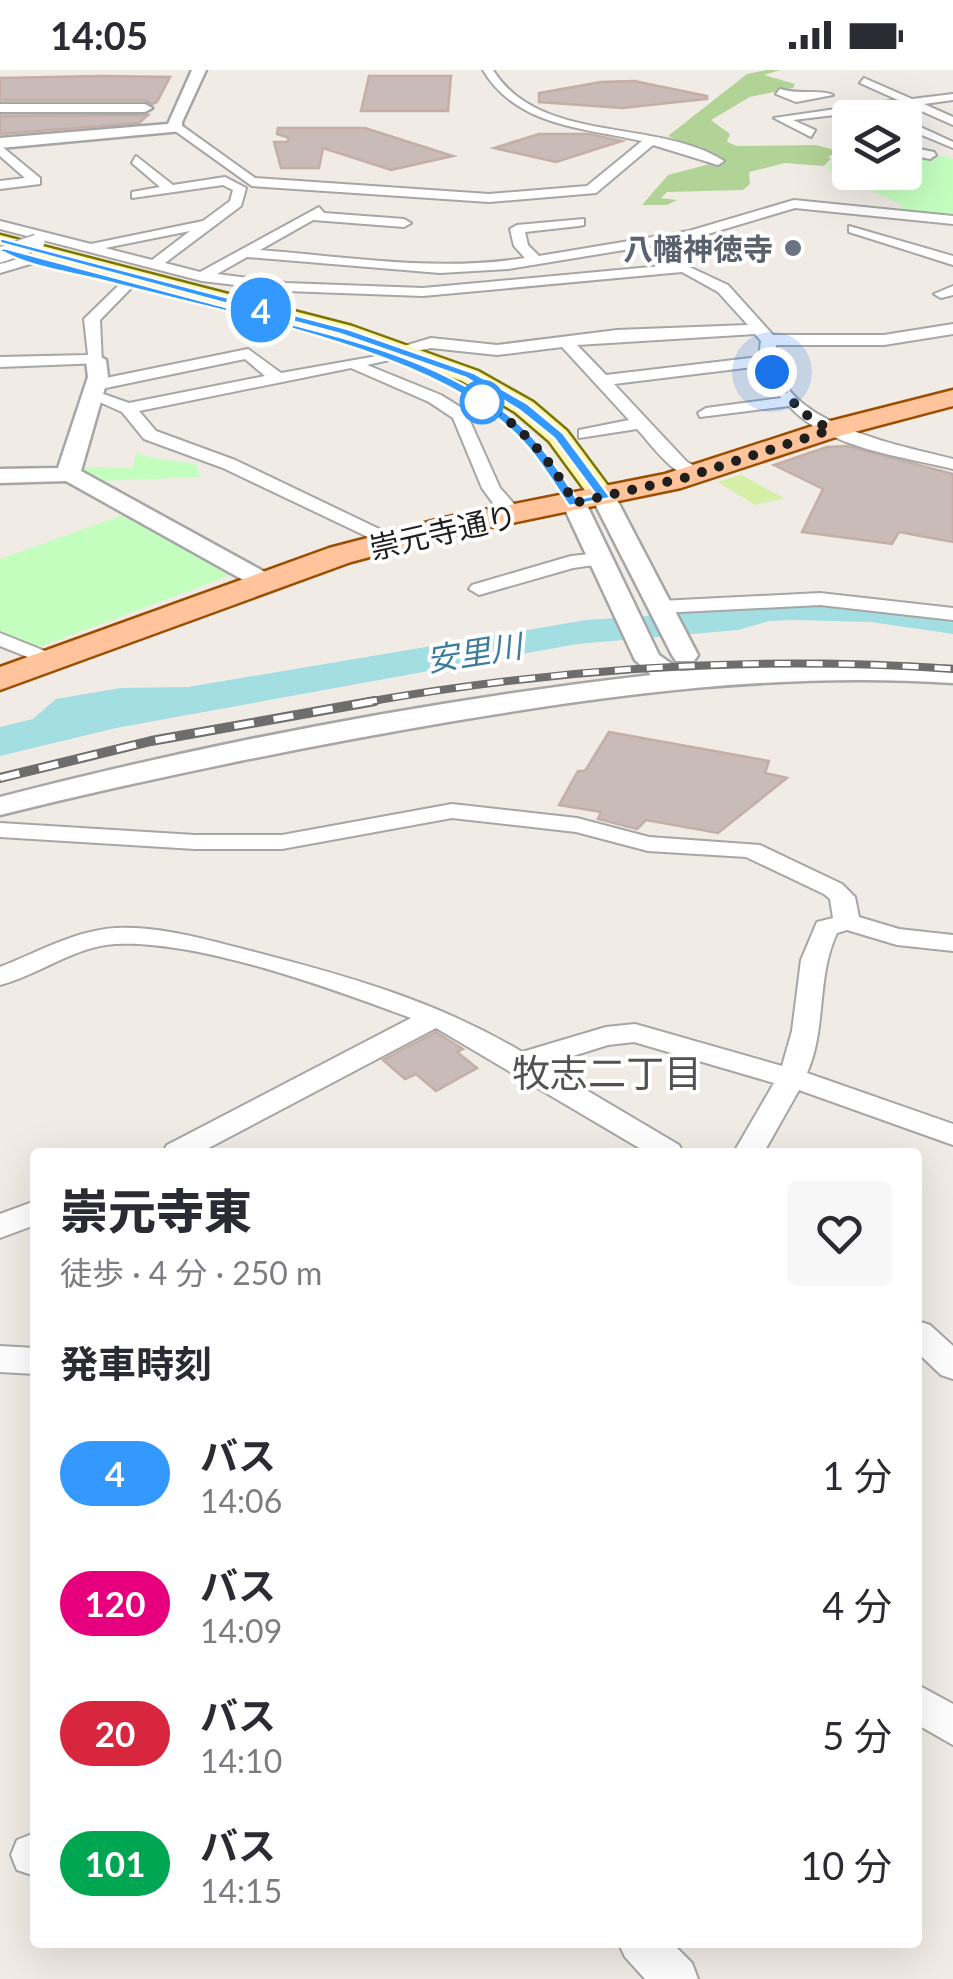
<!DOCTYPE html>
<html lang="ja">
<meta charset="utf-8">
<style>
:root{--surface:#fff;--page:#f7f7f7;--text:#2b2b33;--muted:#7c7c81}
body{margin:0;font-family:Lato,"Noto Sans JP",sans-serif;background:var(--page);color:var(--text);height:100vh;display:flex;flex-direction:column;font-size:38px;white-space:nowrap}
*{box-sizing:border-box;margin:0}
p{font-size:32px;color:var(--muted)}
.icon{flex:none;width:55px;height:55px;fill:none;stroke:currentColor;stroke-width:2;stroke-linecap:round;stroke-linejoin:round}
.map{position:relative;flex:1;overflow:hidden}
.panel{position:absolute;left:30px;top:1078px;width:892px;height:800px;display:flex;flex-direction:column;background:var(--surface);border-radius:10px;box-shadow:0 10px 40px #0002}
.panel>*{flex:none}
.badge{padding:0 20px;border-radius:32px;font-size:35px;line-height:65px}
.tools{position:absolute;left:832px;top:30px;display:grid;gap:20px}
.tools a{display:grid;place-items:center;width:90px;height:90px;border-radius:10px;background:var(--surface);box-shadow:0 10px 40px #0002;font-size:50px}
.you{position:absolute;width:50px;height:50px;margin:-25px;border:8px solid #fff;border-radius:50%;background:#1a73e8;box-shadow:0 0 0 15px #1a73e833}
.map>.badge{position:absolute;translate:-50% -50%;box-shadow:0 0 0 5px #fff}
h2{padding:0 30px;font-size:38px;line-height:90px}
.round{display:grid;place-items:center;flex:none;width:105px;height:105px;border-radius:10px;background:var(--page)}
.overview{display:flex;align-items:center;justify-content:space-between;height:170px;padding:0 30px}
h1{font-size:48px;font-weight:800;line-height:75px}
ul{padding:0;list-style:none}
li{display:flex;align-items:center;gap:30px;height:130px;padding:0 30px}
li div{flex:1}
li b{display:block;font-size:38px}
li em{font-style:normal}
li .badge{min-width:110px;font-weight:700;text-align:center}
.status{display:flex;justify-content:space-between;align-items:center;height:70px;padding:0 50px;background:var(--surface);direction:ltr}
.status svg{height:28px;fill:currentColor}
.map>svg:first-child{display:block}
.grass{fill:#d6efa7}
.forest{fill:#b2d396}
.park{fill:#c4febf}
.water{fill:#a2dee2}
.building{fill:#c9bcb8;stroke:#c4aea6;stroke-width:2.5}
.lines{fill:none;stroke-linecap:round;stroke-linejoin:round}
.minor-casing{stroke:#a6a6a6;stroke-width:4}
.tertiary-casing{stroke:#a6a6a6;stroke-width:5}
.secondary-casing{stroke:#7d7500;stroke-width:5}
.primary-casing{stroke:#9b4e00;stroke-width:5}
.minor{fill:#fff;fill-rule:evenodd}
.tertiary{fill:#fff;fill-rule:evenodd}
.secondary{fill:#fef6b5;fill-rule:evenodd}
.primary{fill:#ffc49c;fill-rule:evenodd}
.rail-far1-casing{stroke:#6d6d6d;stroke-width:8}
.rail-casing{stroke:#6d6d6d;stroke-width:10}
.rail-far1{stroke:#fff;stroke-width:5;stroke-dasharray:16;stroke-linecap:butt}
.rail{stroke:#fff;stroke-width:6;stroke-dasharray:20;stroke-linecap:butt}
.minor-bridge-casing{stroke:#a6a6a6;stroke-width:18;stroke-linecap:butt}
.minor-bridge{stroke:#fff;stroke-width:15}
.line{fill:#39f;stroke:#fff;stroke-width:2.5}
.walk{stroke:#1f1f1f;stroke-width:10;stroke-dasharray:0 18}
.worship-dot{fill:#6b7280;stroke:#fff;stroke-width:4}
.stop-dot{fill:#fff;stroke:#39f;stroke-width:5}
.labels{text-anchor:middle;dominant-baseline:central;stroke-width:8;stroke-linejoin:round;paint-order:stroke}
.far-worship-label{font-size:30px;font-weight:bold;fill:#5b616d;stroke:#fff;text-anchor:end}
.far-street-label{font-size:30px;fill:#1f1f1f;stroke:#fff}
.far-water-label{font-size:32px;font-style:italic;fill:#3c7d9e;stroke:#fff}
.neighbourhood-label{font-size:38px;fill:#525252;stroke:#fff}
</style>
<div class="status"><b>14:05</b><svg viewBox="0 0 49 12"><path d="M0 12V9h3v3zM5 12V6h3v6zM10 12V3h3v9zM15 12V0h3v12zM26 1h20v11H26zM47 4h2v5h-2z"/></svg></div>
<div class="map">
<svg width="953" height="1909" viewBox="0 0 953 1909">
<rect width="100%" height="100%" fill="#f1ebe5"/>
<!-- grass -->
<polygon class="grass" points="741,405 784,428 755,435 718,412"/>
<!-- forest -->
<polygon class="forest" points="766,0 780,0 764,5 795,14 793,18 750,27 711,50 730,64 727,72 737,76 816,75 838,81 828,87 831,89 824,96 785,93 749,102 750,114 743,120 667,122 661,128 677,130 667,135 642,135 668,105 725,90 668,66 747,4"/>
<!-- park -->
<g class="park">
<polygon points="842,82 850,83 850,102 905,102 905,91 945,86 953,89 953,145 898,141 902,135 826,98"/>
<path d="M136,383C158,391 175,389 197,395L200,407L101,411L83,402L86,397L133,398Z"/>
<polygon points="123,445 231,505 37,578 0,564 0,489"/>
</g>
<!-- water -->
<polygon class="water" points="812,534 953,551 953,564 871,552 794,550 769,551 738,560 577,574 116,658 0,686 0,657 33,649 56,629 120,618 188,617 586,550"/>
<!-- building -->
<g class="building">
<polygon points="102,6 170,7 157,32 152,34 145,30 0,30 0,8"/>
<polygon points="369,6 451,6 448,41 361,41"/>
<polygon points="634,11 707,26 707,29 622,38 539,32 539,23 601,12"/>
<polygon points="148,45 139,53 0,64 0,46"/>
<polygon points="278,58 365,58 453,86 391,100 323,78 319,98 281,98 274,72 287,72 289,68 277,64"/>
<polygon points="539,64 589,64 622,71 556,92 494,78"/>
<polygon points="847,376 953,404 953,472 899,462 892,474 802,462 823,419 774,395 827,377"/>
<polygon points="609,662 769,691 765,703 787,708 718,763 646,750 637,759 598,749 601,742 559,735 578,701 585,701"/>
<polygon points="436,962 463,979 457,982 477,998 436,1021 416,1004 405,1009 383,990"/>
</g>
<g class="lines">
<defs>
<g id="minor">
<path d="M483,0H493C540,75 657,48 724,91L718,95L653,75L596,123L489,132L252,116L171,58L181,55L255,108L489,124L587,116L642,71C584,58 516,56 483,0Z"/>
<polygon points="864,8 912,29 953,24 953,30 924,34 953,47 953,55 910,36 793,50 815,60 811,67 774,48 898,30 860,13"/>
<path d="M780,19C799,25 821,19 833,25L796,32L776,24Z"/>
<polygon points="905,50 953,72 953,78 905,58"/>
<polygon points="0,75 40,108 40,114 0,119 0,111 25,108 0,86"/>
<polygon points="905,76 934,82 936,85 930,89 905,84"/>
<path d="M136,86L173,115L225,107L246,118L241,136L165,193L200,202L319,137L324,143L404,149L411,153L404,157L313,150L260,180C348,187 438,202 525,188L514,176L510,159L517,155L584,149V155L579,156L525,162L528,175L539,186L689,161L794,130L953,146V154L795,138L691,169L508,199L440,203L247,187L217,204L286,213L423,218L683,194L728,215L773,265H884L953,254V264L884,275H776C766,352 899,375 953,389V399C900,386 827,378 789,336L700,347L698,343L706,338L781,328L761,296L614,314L687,392L703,400V408C675,411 654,377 637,359L579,368V360L629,350L562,277L497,285L431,278L402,284L394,279L431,268L497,275L617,260L748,255L718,222L682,202L423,226L286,221L202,211L0,159V151L91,174L203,151L230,131L233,120L223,115L132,128V122L160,117L132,93ZM190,161L152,190L105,178ZM755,264L761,271L759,287L606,305L577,275Z"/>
<polygon points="849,156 953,186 953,195 849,162"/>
<polygon points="32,185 39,189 37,192 0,203 0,194"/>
<polygon points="123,211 135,214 100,250 102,293 0,297 0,287 88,285 84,249"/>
<polygon points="953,216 953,225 941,228 934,224"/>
<polygon points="248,279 281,303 394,283 394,289 367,295 441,325 465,340 500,418 523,444 514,450 498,440 482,418 453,348 429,332 351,298 139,341 156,361 235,390 396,467 396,475 389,477 223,398 144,369 122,342 84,325 92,320 129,333 265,306 245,289 96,320 88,315 96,310"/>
<polygon points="601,483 611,489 608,493 573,498 479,525 469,519 472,515 571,486"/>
<polygon points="820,523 953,538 953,550 820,535 660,543 650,537 660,531"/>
<polygon points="0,563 60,587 64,591 53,597 0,576"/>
<path d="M452,734L577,748L649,767L760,775L842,814L855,827L859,847L899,859L953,865V881L897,875L847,860L837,863C816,907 827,958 807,1003L953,1054V1075L799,1020L764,1082H734L774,1013L634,972L608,975L544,995L679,1075L683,1082H646L436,958L201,1082H163L167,1075L411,948C333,919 197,869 115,874C76,876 38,905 0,915V897C36,883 76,860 116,858C162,856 207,870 251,881C347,906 437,931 522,982L606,957L635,954L782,996L792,961L801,890L817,852L833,848L830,829L824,824L746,787L648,781L576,762L452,748L282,779H195L0,767V753L195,765H282Z"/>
<polygon points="35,1131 35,1155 0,1168 0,1144"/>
<polygon points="918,1251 930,1255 953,1276 953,1309 941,1305 918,1283"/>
<polygon points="0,1276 35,1278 35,1304 0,1302"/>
<polygon points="918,1615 953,1634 953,1675 918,1655"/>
<polygon points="32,1764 35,1764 35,1806 17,1800 11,1785 17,1770"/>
<polygon points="618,1872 671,1872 692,1893 698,1909 645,1909 625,1887"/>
</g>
<g id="tertiary">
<polygon points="192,0 206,0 182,52 182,61 0,78 0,68 168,54"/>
<polygon points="0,34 145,34 152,38 145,42 0,42"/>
<polygon points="96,284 106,290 108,307 81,401 272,506 276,511 272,516 254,516 66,411 0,413 0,399 58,398 88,307 86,290"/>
<polygon points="604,421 616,428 698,585 694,591 676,591 672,585 592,428"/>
<path d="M574,426L586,433L659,585L682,601L823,592L953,597V613C784,602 621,623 454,651C301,677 150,708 0,745V727C213,672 433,630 651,605L635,590L562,433Z"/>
</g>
<polygon id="secondary" points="0,165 352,256 478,301 533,332 567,361 617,428 613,434 595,434 549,371 515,342 462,311 336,266 0,177"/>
<polygon id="primary" points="953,320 953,336 839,366 681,418 448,466 351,492 0,620 0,597 329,478 444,448 665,404 819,354"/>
</defs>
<!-- minor casing -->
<use href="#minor" class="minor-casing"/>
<!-- tertiary casing -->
<use href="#tertiary" class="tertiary-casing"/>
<!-- secondary casing -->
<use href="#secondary" class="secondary-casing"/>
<!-- primary casing -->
<use href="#primary" class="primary-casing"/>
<!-- minor -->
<use href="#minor" class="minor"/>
<!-- tertiary -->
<use href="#tertiary" class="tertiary"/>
<!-- secondary -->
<use href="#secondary" class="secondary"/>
<!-- primary -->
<use href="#primary" class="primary"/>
<defs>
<path id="rail-far1" d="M361,633C558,598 753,585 953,599"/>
<polyline id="rail" points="0,708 151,671 375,631"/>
</defs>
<!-- rail-far1 casing -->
<use href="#rail-far1" class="rail-far1-casing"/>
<!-- rail casing -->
<use href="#rail" class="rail-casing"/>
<!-- rail-far1 -->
<use href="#rail-far1" class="rail-far1"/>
<!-- rail -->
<use href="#rail" class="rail"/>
<defs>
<polyline id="minor-bridge" points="0,185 37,172"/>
</defs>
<!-- minor-bridge casing -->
<use href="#minor-bridge" class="minor-bridge-casing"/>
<!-- minor-bridge -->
<use href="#minor-bridge" class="minor-bridge"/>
</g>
<!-- line -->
<path class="line" d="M0,168L348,259L474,303L528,334L563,363L611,428L569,436C550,408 535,381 509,358C424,279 225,243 112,213C75,203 28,198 0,180L4,178C83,199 162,220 241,241C334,266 441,286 516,351C542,373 559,400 577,429L596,425L554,368L519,340L466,308L340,264L0,173Z"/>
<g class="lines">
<!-- walk -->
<path class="walk" d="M482,332C523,357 552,391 574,433L684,408L830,360L799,340L772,302"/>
</g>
<!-- markers -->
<circle class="worship-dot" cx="793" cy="178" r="10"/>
<circle class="stop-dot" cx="482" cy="332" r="20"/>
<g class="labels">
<!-- far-worship labels -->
<g class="far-worship-label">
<text x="773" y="178">八幡神徳寺</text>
</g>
<!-- far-street labels -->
<g class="far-street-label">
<text transform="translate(443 461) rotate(-13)">崇元寺通り</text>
</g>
<!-- far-water labels -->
<g class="far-water-label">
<text transform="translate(474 582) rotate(-9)">安里川</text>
</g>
<!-- neighbourhood labels -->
<g class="neighbourhood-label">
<text x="607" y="1002">牧志二丁目</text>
</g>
</g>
</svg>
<div class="tools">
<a><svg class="icon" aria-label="layers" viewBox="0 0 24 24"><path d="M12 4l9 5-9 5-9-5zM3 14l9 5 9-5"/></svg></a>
</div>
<div class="you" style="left:772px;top:302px"></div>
<b class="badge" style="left:261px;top:240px;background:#39f;color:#fff">4</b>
<section class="panel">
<div class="overview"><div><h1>崇元寺東</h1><p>徒歩 · 4 分 · 250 m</p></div><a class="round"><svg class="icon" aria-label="heart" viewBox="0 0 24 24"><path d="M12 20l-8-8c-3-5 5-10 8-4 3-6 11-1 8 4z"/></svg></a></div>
<h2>発車時刻</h2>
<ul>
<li><span class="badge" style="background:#39f;color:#fff">4</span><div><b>バス</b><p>14:06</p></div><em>1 分</em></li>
<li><span class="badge" style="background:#e6007e;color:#fff">120</span><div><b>バス</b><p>14:09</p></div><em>4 分</em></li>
<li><span class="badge" style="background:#d7263d;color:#fff">20</span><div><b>バス</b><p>14:10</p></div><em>5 分</em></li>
<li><span class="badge" style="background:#00a651;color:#fff">101</span><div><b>バス</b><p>14:15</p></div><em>10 分</em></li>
</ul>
</section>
</div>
